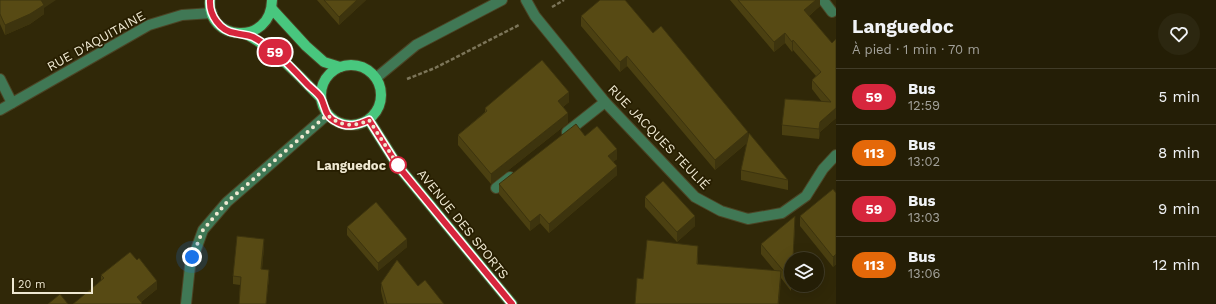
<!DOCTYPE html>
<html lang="fr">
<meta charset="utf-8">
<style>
:root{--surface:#241e06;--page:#2c2710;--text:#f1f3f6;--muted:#a3a29b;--line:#413c28}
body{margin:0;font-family:"Work Sans",sans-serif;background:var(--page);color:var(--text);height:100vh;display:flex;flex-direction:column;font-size:15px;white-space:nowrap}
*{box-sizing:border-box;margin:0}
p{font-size:13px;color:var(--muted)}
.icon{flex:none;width:22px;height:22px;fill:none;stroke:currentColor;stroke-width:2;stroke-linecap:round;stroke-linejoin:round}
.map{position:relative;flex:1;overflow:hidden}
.sheet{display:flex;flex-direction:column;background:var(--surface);width:380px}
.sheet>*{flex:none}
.badge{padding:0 8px;border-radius:13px;font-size:14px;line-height:26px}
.buttons{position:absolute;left:784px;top:252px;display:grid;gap:8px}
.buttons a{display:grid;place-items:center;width:40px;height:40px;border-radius:50%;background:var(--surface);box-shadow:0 4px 16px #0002,0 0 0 1px var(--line);font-size:20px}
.scale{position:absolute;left:12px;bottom:10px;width:81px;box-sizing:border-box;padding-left:4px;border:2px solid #efe9d2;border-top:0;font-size:11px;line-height:14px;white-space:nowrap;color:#efe9d2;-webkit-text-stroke:3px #271e00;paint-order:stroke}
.you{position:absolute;width:20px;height:20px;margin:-10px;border:3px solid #fff;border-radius:50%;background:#1a73e8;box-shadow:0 0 0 6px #1a73e833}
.map>.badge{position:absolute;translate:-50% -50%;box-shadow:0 0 0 2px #fff}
.round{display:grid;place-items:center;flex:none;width:42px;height:42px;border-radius:21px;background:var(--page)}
.head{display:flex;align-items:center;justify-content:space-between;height:68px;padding:0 16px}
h1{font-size:19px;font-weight:700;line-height:30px}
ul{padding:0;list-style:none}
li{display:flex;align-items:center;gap:12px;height:56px;padding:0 16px;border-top:1px solid var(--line)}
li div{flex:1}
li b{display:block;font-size:15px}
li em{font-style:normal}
li .badge{min-width:44px;font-weight:700;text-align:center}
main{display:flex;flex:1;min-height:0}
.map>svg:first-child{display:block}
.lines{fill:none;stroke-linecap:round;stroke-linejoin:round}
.minor-casing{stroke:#4b4324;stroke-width:12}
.major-casing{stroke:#4b4324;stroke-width:12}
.path{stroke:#7c7559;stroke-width:2.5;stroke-dasharray:4 2;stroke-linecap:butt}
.minor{stroke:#407855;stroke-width:10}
.major{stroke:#48c77e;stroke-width:10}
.wall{fill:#4b4011}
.shaded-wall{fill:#3d340e}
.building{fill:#574a14;stroke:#3d340e}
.line-casing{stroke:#fff;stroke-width:9}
.line{stroke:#d7263d;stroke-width:6}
.walk{stroke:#efe9d2;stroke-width:4;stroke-dasharray:0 7.2}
.stop-dot{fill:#fff;stroke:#d7263d;stroke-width:2}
.labels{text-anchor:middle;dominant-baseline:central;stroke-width:3.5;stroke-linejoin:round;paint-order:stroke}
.street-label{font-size:13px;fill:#efe9d2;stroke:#271e00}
.stop-label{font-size:13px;font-weight:bold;fill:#efe9d2;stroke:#271e00;text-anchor:end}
</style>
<main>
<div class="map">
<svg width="836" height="304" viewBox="0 0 836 304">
<rect width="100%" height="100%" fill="#302808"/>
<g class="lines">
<defs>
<g id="minor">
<polyline points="526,0 535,16 605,102 695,197 721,211 748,219 782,213 806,196 823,169 836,155"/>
<polyline points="823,0 832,12"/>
<polyline points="376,78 416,45 502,0"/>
<polyline points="0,79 12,103"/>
<polyline points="0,110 149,25 182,15 212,13"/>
<polyline points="567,132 605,102"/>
<polyline points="496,188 510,177"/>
<polyline points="186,304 190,266 203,230 227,202 327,115"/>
</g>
<g id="major">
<path d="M210,0C206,41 271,47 272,0"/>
<polyline points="272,9 306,46 324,62 340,67"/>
<path d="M246,34C276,50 297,74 321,98"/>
<circle cx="351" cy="95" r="30"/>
<polyline points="369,120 398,166 512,304"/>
</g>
</defs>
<!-- minor casing -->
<use href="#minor" class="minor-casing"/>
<!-- major casing -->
<use href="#major" class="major-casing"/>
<!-- path -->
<g class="path">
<polyline points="552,7 564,0"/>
<polyline points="407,79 435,68 519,25"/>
</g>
<!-- minor -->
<use href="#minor" class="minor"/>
<!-- major -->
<use href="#major" class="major"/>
</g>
<!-- wall -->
<g class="wall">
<polygon points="0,0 44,8 44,14 30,24 5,35 0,24"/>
<polygon points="317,0 366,0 339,25"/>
<polygon points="730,0 820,0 820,6 809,16 836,118 820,132 819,139 782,135 782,125 822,102 812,89 812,80 816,76 793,50 792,52 785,43 774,52"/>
<polygon points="581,16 653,33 748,138 788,180 788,190 741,180 741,170 747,143 715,170 627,66 620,72 581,26"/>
<polygon points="569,102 563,107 568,123 491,184 458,145 458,135 485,112 485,108"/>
<polygon points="585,136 617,159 613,162 617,175 549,233 540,223 530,231 499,194 499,184"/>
<polygon points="836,193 836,264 833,267 800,226 800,216"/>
<polygon points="645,197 695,226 677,242 645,207"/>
<polygon points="795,226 793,259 791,259 791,291 781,278 781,281 643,279 698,255 698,264 775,271 761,254 761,244"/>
<polygon points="347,227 407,247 378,271 347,235"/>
<polygon points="264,247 262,269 269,277 266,304 239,304 240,285 233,284 233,276"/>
<polygon points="101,275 157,289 141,302 142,304 101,280"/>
<polygon points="381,283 418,286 444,304 384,304 381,291"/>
</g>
<!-- shaded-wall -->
<g class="shaded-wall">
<polygon points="41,0 56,0 44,8 44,14 30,24 5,35 5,25"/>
<polygon points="357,0 366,0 339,25 339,17"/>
<polygon points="816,0 820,0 820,6 804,20 804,10"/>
<polygon points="785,33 785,43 774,52 774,42"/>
<polygon points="793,40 793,50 792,52 792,42"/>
<polygon points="627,56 627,66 620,72 620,62"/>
<polygon points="569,92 569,102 558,111 558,101"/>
<polygon points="836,108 836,118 820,132 819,139 819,129 820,122"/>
<polygon points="568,113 568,123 491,184 491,174"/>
<polygon points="748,132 748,142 715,170 715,160"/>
<polygon points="617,149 617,159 608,165 608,156"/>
<polygon points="617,166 617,175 549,233 549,224"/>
<polygon points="540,214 540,223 530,231 530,222"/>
<polygon points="695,216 695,226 677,242 677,232"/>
<polygon points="264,239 264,247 261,277 261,269"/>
<polygon points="407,239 407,247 378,271 378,263"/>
<polygon points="836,254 836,264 833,267 833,257"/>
<polygon points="269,270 269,277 266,304"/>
<polygon points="781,271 781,281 779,304 778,304"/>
<polygon points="157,281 157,289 138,304 137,297"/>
</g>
<!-- building -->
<g class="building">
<polygon points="0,0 41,0 44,5 30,14 5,25 0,14"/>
<polygon points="324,0 357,0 339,17"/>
<polygon points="600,0 625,0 653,33 661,26 748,132 715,160 627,56 620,62 581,16"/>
<polygon points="738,0 816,0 804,10 832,43 836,39 836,108 820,122 819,129 782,125 785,99 831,102 812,80 821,72 793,40 792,42 785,33 774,42"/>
<polygon points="542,60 569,92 558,101 568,113 491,174 458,135 487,111 485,108"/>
<polygon points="576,124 585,136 597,126 617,149 608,156 617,166 549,224 540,214 530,222 499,184"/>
<polygon points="749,133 788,180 741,170"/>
<polygon points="663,181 695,216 677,232 645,197"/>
<polygon points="833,189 836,193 836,254 833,257 800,216"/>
<polygon points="376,202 407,239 378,263 347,227"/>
<polygon points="795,216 793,259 791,259 791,280 761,244"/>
<polygon points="237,236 264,239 261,269 269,270 266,304 239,304 241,277 233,276"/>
<polygon points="647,240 698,246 697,264 781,271 778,304 635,304 637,278 643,279"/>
<polygon points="130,252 137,260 139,258 157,281 137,297 142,303 141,304 73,304 104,278 101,275"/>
<polygon points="397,260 418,286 425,280 444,304 387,304 381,283"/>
<polygon points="60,294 68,304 48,304"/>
</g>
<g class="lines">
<defs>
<path id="line" d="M210,0C209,15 220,31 235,33C242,35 246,34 253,37C275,49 291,67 308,85C312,89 318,93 321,98C326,108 324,116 337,122C348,128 358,125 369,120L398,166L512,304"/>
</defs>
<!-- line casing -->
<use href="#line" class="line-casing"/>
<!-- line -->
<use href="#line" class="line"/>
<!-- walk -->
<path class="walk" d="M192,257L203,230L227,202L327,115C341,126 352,128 369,120L398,165"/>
</g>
<!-- markers -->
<circle class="stop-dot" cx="398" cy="165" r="8"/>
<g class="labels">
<!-- street labels -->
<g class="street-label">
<text transform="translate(96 41) rotate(-29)">RUE D'AQUITAINE</text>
<text transform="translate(659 137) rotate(46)">RUE JACQUES TEULIÉ</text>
<text transform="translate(463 224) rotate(51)">AVENUE DES SPORTS</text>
</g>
<!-- stop labels -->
<g class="stop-label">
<text x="386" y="165">Languedoc</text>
</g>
</g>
</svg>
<div class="buttons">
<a><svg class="icon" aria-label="layers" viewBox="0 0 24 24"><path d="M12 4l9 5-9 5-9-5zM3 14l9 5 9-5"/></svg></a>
</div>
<div class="scale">20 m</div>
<div class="you" style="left:192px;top:257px"></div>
<b class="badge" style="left:275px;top:52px;background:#d7263d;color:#fff">59</b>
</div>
<section class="sheet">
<div class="head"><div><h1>Languedoc</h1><p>À pied · 1 min · 70 m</p></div><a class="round"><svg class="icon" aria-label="heart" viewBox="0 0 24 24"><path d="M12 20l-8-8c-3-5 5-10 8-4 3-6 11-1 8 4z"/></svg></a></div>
<ul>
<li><span class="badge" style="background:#d7263d;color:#fff">59</span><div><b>Bus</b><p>12:59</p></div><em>5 min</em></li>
<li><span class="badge" style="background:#e46809;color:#fff">113</span><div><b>Bus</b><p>13:02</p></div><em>8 min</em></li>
<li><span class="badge" style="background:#d7263d;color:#fff">59</span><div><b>Bus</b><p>13:03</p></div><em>9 min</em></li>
<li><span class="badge" style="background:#e46809;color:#fff">113</span><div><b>Bus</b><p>13:06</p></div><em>12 min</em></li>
</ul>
</section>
</main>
